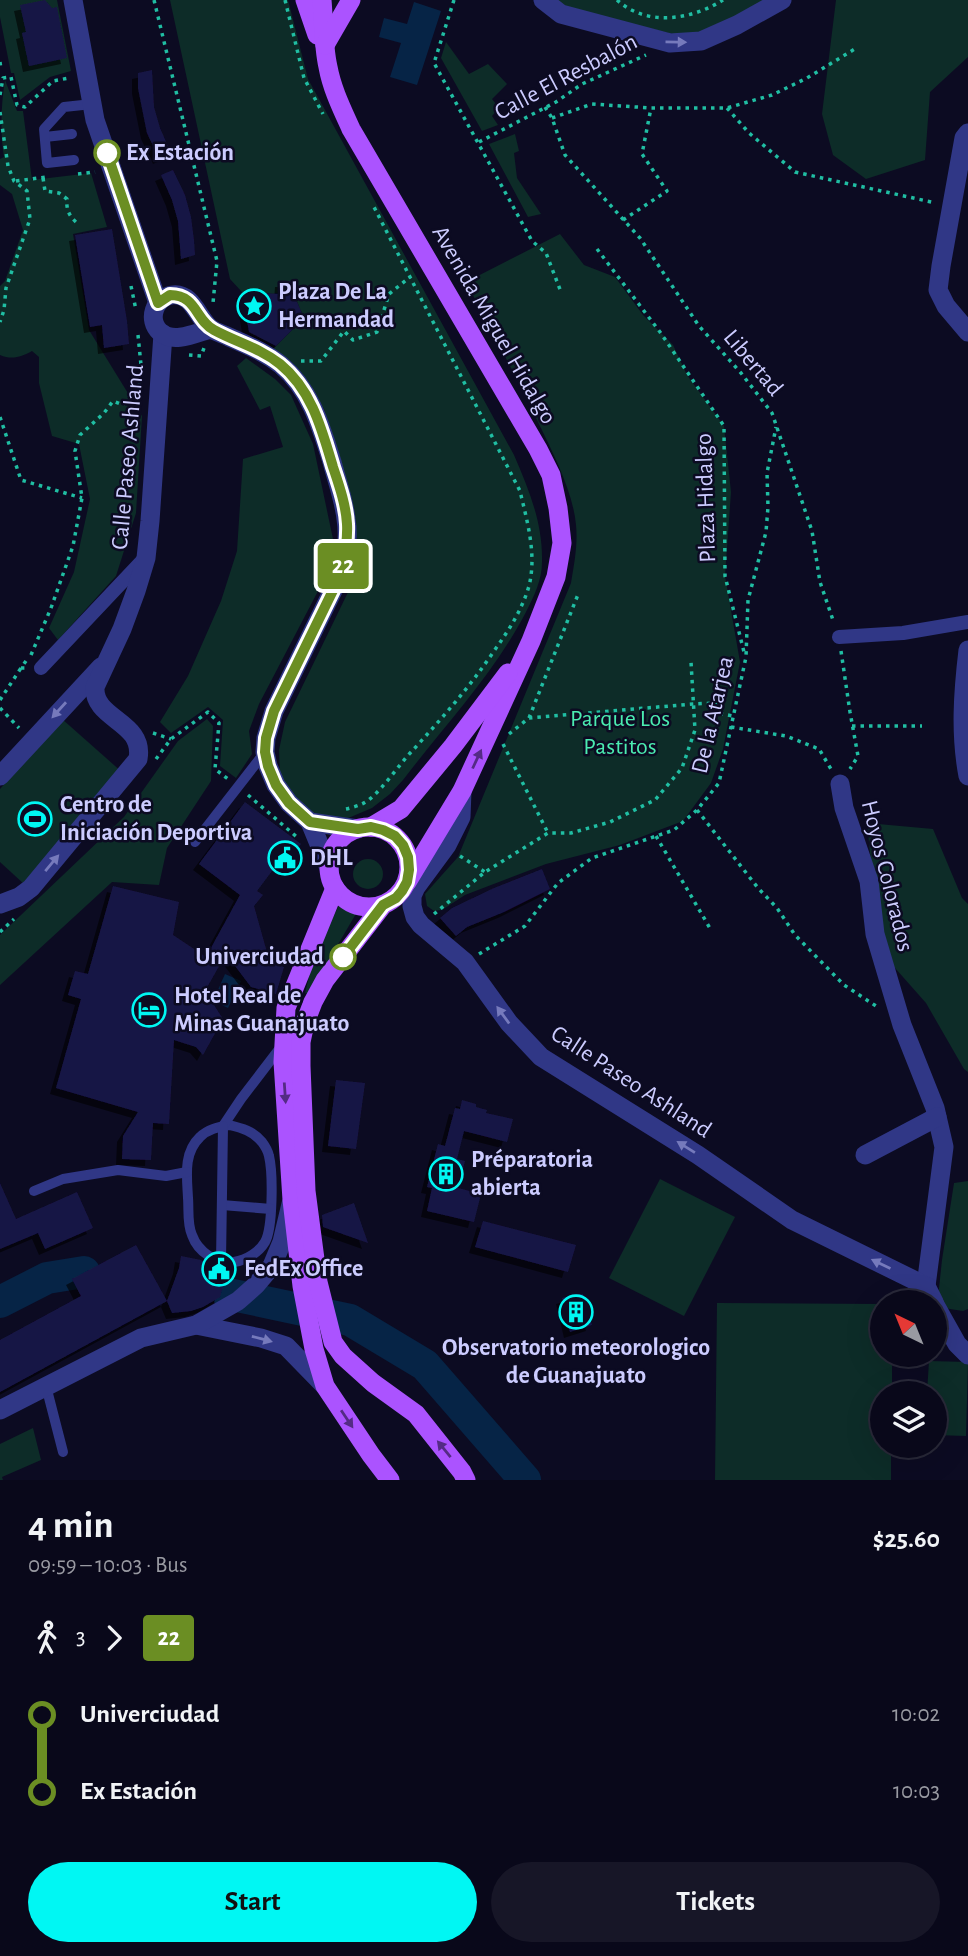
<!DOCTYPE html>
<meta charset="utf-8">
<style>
:root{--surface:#09081a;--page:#171627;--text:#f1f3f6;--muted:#999aa2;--line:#292939;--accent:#00f7f3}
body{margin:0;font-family:"Alegreya Sans",sans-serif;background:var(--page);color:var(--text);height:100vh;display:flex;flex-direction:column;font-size:26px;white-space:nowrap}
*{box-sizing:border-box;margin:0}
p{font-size:23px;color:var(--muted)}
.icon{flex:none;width:38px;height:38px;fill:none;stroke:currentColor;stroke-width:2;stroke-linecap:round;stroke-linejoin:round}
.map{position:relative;height:1480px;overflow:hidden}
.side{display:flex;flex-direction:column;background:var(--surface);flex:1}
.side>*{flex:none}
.badge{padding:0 14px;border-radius:5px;font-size:24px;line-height:46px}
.needle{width:46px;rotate:317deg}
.buttons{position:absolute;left:870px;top:1290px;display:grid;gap:14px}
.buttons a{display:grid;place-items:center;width:77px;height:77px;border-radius:50%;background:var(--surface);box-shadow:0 7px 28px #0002,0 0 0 2px var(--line);font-size:35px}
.map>.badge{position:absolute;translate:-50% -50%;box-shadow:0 0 0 4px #fff}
.legs{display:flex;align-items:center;gap:10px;height:77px;padding:0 28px;font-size:23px}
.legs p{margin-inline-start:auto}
.summary{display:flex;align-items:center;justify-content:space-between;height:119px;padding:0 28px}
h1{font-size:38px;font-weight:700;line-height:52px}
.primary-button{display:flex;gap:14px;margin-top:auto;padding:14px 28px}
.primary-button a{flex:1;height:80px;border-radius:42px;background:var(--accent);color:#111;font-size:28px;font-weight:700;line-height:80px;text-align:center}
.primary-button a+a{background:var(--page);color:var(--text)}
ul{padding:0 28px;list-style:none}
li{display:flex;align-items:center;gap:24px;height:77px;font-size:26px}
li i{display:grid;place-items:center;width:10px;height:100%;margin:0 9px;background:currentColor}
li i::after{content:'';width:18px;height:18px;margin:-9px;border:5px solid;border-radius:50%;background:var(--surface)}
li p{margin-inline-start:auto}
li:first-child i{background:linear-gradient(#0000 50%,currentColor 0)}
li:last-child i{background:linear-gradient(currentColor 50%,#0000 0)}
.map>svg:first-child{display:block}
.green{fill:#0d2c28}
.water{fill:#062446}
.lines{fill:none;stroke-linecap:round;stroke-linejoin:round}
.river{stroke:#062446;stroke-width:32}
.building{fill:#191545;filter:url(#shadow)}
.path{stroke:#20bea3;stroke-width:3.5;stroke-dasharray:3.5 5;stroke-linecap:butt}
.service{stroke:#303786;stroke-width:10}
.pedestrian{stroke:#303786;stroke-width:14}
.minor{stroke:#303786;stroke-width:19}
.tertiary{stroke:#303786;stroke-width:19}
.primary{stroke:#ab53ff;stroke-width:19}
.oneway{fill:#767abc}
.oneway2{fill:#542b85}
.line-1-casing{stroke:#fff;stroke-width:16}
.line-1{stroke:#6b8e23;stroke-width:10}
.stop-1-dot{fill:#fff;stroke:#6b8e23;stroke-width:3.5}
.labels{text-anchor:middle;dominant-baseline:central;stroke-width:5;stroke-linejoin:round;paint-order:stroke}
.street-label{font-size:24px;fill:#ccf;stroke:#0c0b22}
.stop-label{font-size:24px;font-weight:bold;fill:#ccf;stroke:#0c0b22;text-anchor:start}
.poi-label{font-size:24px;font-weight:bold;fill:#ccf;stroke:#0c0b22;text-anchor:start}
.park-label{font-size:24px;fill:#4becb1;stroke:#0c0b22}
</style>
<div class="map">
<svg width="968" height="1480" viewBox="0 0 968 1480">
<defs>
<filter id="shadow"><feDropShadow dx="-6" dy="6" stdDeviation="0" flood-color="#0009"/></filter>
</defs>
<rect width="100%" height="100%" fill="#0c0b22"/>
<!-- green -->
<g class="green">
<polygon points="0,0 57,0 71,71 50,77 20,100 14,73 11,73 0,17"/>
<path d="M170,0H288L308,79L514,455C529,490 543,523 542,562C542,580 534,596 526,612C494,674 445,725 403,780L390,794L372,808L346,819L312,813L295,802L280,775L279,750L285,722L352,584L357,561L358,544L340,465L324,409L302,380L270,352L304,318L294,295V282L281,281L280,294L242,292L230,279Z"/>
<polygon points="550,0 772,0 691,38 566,10"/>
<polygon points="836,0 968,0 968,57 930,92 925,160 866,179 833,155 822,114"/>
<polygon points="446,42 469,74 488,64 507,84 492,99 499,108 492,116 498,125 482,131 441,58"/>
<path d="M5,80L17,111H23L32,180L91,173L107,227L73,234L89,330L142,416L136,513L116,576L58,640L49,628L74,572L90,499L79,444L52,436L39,383V357L32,351C21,357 12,360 0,355V286L5,281L23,230L12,194L0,185V159L4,157C0,133 1,104 5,80Z"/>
<polygon points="515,134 519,151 514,153 517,178 541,214 528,217 489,144"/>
<path d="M560,234L584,265L615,277L643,315L673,345L687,375L724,426L731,492L725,576L740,662L723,749L711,783L683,821L620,845L546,864L465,895L442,910L434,911L427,906L425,894L458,857L571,583C574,564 578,545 576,525C573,491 552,451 537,420C515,374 490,328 466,282Z"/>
<polygon points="246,358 275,379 291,395 313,444 333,539 329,570 259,704 249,731 252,754 236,778 220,766 223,720 208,707 171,733 160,722 188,676 221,601 237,551 243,459 283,447 270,406 260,410 237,366"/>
<polygon points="62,719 123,773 24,884 0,862 0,789"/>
<polygon points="207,719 213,726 211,781 167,848 159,885 112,882 0,985 0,935 124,817 178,741"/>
<polygon points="867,823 933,829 962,898 968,904 968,1072 964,1069 926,1003 880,951"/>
<circle cx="368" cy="874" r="15"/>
<polygon points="340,903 357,912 309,994 305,993 314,957"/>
<polygon points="660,1179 735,1217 684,1316 609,1278"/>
<polygon points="968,1181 968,1309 963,1311 937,1307 942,1260 954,1183"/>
<polygon points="717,1303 882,1304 882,1354 892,1355 892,1393 882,1393 882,1446 891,1446 891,1480 715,1480"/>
<polygon points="929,1361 968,1362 966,1436 935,1435 934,1393 927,1393"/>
<polygon points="33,1428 41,1460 2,1477 3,1480 0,1480 0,1444"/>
</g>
<!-- water -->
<g class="water">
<polygon points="414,2 441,11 417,85 390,77 401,43 379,37 384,18 407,24"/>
<polygon points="225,974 241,981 228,1008 213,1001"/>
</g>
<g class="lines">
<!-- river -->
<g class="river">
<polyline points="228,1294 350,1320 425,1365 525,1480"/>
<polyline points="0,1302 47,1278 84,1272"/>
</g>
</g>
<!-- building -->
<g class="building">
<polygon points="45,0 52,8 57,7 67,58 29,66 22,33 26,32 20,5"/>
<polygon points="152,70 154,107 160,128 171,153 159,158 147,133 138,88 138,73"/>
<polygon points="173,170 185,195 191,217 194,240 195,255 181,259 178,221 172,200 161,175"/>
<polygon points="112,229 127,321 129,344 104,348 102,325 90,327 75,235"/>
<polygon points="281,281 294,281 294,295 304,318 276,346 249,332 242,292 280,294"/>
<polygon points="245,802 301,844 292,855 287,851 257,891 263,895 254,906 270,963 284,967 276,994 251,987 226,954 201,998 214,1005 223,1019 203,1055 196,1047 174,1040 169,1124 153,1123 151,1160 122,1159 123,1136 138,1112 56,1088 81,999 68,995 75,971 88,974 113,886 179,902 173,935 206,957 240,895 199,864"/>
<polygon points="542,869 550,889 504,912 467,927 456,936 440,918 452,908 494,888"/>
<polygon points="336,1080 365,1083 356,1149 328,1146"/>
<polygon points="462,1100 476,1104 476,1107 487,1110 486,1113 513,1119 507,1142 464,1131 457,1159 465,1161 458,1188 481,1194 474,1222 427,1211 432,1188 427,1187 438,1144 445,1146 455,1108 460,1109"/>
<polygon points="0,1183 16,1219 77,1192 93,1228 45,1249 38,1233 0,1249"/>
<polygon points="354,1203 368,1243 323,1227 322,1215"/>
<polygon points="483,1221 576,1245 568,1272 475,1247"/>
<polygon points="136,1245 167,1301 0,1392 0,1340 81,1296 72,1279"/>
<polygon points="181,1256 201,1260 212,1266 227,1270 226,1275 220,1297 203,1307 191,1311 172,1313 167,1301 179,1268"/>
<polygon points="577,1294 583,1294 592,1325 570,1332 562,1298"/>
</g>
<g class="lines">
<!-- path -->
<g class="path">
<polyline points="154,0 217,261 213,303"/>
<polyline points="285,0 304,78 323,114"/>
<polyline points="454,0 434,63 532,241 546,253 561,292"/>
<path d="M617,0C647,27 691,20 723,0"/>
<polyline points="0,62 1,69 0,70"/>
<polyline points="0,95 3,78 11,77 17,105 25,107 53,81 69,78"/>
<polyline points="545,107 552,118 565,155 640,238 699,326 741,373 772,413 812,531 820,582 834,623"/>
<polyline points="727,108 749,133 795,172 936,203"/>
<polyline points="0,112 8,166 14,181 27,191 30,219 6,288 4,310 0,322"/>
<polyline points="552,118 592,104 651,108 727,108 772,95 807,78 858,47"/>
<polyline points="479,142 556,102 582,84 646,55"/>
<polyline points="78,174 95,172"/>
<path d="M43,178L45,191L59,193L67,199C66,209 69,216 77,223"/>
<polyline points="16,181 46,177"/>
<polyline points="623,220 667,191 642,154 651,108"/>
<polyline points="597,249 660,332 724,426 725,576 744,652"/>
<polyline points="131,286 136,310"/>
<polyline points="138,335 141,365"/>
<polyline points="189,355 201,356 204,348"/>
<polyline points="301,361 321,361 344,331 353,340 377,332 389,294 410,277"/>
<polyline points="0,417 21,480 82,498"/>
<polyline points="841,651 850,712 858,756 850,769"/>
<polyline points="31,655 51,608 73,546 82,498 75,451 80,435 104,413 113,401 123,405 142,379"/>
<polyline points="26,661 21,668 29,668"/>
<polyline points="0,700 21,668"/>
<polyline points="0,708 19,728"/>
<polyline points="529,718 579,592"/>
<polyline points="852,726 922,726"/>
<polyline points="731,727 786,736 819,749 831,769"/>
<polyline points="153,733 171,739"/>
<polyline points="509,734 529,718 693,704 716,703 713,712 733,716"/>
<polyline points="503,744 548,833"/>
<polyline points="156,759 171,739 208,712 219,723 215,769 228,779"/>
<polyline points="248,795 298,838"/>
<path d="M346,809C351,808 357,806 362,804C378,797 399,764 413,750C443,717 469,688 494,651C509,630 522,610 529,586C537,554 527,521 520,491L374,207"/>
<polyline points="697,810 758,888 777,908 795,935 844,985 879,1008"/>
<polyline points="656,836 711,930"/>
<polyline points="460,856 485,872"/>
<polyline points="434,914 485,872 548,833 571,833 610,822 655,800 682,768 695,730 691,662"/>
<polyline points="0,932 14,919"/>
<polyline points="479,954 525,926 558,883 592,858 674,830 697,810 719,783 746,657 748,600 766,532 768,507 767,473 776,427"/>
</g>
<!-- service -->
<g class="service">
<polyline points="45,137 72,134"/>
<polyline points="74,160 47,163 44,129 64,107 92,104"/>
<polyline points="195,842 265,752"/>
<path d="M229,1125C242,1128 253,1131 262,1142C265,1146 268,1151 269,1156C273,1173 273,1228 265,1242C259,1252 247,1260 234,1262C216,1264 198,1252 192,1235C187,1224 189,1210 188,1198C187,1177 183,1153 200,1137C208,1129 219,1127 229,1125Z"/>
<polyline points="223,1126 241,1099 280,1048"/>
<polyline points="34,1191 63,1179 118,1170 166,1176 187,1172"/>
<polyline points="222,1205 271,1209"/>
<polyline points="221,1261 223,1126"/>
<polyline points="46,1386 63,1452"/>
</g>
<!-- pedestrian -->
<g class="pedestrian">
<polyline points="839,637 903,633 968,622"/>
<polyline points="41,668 142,561"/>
</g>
<!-- minor -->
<g class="minor">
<polyline points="543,0 561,14 670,43 701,41 737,25 782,0"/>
<polyline points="968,133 964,138 941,266 938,290 946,306 968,332"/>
<path d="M968,650C963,692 960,734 968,776"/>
<polyline points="0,776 101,667"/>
<polyline points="840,784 844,808 869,881 875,934 902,1025 935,1108 944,1147 926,1286"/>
<polyline points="462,791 461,817 447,845 416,887 412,896 412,906 415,917 421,925 465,962 509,1023 541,1057 698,1155 792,1220 926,1286 934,1302"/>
<path d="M0,904L19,897L31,888L138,759C145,721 93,720 95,687L122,629L136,591L146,558L150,521L163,334"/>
<polyline points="865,1155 937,1117"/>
<polyline points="934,1303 957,1344 968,1355"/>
</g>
<!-- tertiary -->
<g class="tertiary">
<polyline points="73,0 95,120 158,303"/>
<path d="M210,329C196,333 173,344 160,332C147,320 154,298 172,295C192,292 198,318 210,328C215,332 223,334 229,337C247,345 265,352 281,365C311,390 321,427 332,462C337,481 344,500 346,519C349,537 346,554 342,572L274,711L266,738L265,752L268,766L276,785L289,803L310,822L329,868"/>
<polyline points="310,822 358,829"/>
<polyline points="196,1325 261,1338 286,1346 325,1386"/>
<polyline points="0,1410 141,1338 196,1325 238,1301 256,1285 272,1266 282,1242 291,1204"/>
</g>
<!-- primary -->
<g class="primary">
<polyline points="305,0 317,35"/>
<path d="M322,0C324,22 323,45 328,67C332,89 342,109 351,129L538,449L551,475L558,508L562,543L556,577L531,641L462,791L407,882"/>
<polyline points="325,45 351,0"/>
<polyline points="371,827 401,809 453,746 508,673"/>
<circle cx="369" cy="867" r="40"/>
<polyline points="335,888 286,1008 283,1062 292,1200 302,1286 314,1349 325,1386 371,1455 390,1480"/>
<polyline points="383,905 325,980 313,1002 305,1023 301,1042 301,1066 306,1191 318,1282 333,1342 343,1356 373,1383 416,1414 462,1472 466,1480"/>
</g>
</g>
<!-- one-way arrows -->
<defs><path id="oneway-solid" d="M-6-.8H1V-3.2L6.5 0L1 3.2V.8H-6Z" transform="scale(1.75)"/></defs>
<g class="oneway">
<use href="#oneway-solid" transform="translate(676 42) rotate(1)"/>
<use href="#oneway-solid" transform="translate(59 710) rotate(132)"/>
<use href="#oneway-solid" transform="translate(52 863) rotate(-50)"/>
<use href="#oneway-solid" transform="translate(503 1015) rotate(-126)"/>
<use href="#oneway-solid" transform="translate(686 1147) rotate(-148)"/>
<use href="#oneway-solid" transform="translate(881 1264) rotate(-154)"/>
<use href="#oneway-solid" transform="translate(262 1339) rotate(15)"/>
</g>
<g class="oneway2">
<use href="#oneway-solid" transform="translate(477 759) rotate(-65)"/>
<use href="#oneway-solid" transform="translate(285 1093) rotate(86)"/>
<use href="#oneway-solid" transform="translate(347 1419) rotate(56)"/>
<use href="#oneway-solid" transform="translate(444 1449) rotate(-129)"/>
</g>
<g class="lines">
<defs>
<path id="line-1" d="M107,153L158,303L170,295C197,295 195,320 214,330C236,342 260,348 280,364C312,390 322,430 333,467C339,485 346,505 347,524C348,540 345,556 342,572L274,711L266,738L265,752L268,766L276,785L289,803L310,822L358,829L371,827L383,830L395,836L403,845L408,857L409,870L407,882L402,891L396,898L383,905L343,957"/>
</defs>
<!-- line-1 casing -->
<use href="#line-1" class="line-1-casing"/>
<!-- line-1 -->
<use href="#line-1" class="line-1"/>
</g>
<!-- icons -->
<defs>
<symbol id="sight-ring" viewBox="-11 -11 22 22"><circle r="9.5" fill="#0c0b22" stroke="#00f7f3" stroke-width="1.5"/><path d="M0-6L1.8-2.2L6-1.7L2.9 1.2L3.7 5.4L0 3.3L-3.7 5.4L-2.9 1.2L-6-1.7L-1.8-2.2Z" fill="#00f7f3"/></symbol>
<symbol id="stadium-ring" viewBox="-11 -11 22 22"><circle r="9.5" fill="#0c0b22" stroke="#00f7f3" stroke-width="1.5"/><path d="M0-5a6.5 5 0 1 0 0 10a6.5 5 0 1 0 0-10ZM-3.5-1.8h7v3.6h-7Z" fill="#00f7f3"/></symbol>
<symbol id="civic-ring" viewBox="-11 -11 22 22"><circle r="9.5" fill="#0c0b22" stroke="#00f7f3" stroke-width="1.5"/><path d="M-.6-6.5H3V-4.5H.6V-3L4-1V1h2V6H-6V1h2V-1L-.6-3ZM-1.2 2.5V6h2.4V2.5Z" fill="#00f7f3"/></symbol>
<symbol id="hotel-ring" viewBox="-11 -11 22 22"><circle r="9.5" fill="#0c0b22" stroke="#00f7f3" stroke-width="1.5"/><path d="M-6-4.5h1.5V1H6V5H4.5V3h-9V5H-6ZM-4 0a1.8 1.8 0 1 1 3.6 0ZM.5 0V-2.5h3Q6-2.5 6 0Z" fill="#00f7f3"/></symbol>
<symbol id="building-ring" viewBox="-11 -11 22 22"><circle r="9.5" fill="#0c0b22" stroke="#00f7f3" stroke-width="1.5"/><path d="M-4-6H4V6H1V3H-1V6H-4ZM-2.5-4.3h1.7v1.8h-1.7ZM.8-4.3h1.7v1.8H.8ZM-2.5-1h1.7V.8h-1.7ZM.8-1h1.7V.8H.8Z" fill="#00f7f3"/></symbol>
</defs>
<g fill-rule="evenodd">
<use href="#sight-ring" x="235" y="287" width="38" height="38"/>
<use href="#stadium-ring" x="16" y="800" width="38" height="38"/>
<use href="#civic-ring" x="266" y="839" width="38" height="38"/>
<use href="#hotel-ring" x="130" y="991" width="38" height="38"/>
<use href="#building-ring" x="427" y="1155" width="38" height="38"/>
<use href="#civic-ring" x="200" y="1250" width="38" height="38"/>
<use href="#building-ring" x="557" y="1293" width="38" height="38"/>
</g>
<!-- markers -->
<g class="stop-1-dot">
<circle cx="107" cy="153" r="12"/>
<circle cx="343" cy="957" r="12"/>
</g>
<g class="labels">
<!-- street labels -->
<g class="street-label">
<text transform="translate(566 77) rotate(-28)">Calle El Resbalón</text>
<text transform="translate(494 325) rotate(60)">Avenida Miguel Hidalgo</text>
<text transform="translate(753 363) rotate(50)">Libertad</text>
<text transform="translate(128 457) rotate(-85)">Calle Paseo Ashland</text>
<text transform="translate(706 498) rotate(-92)">Plaza Hidalgo</text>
<text transform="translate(713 715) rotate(-77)">De la Atarjea</text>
<text transform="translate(887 876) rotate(76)">Hoyos Colorados</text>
<text transform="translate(631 1082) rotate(33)">Calle Paseo Ashland</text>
</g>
<!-- stop labels -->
<g class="stop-label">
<text x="126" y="153">Ex Estación</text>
<text x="324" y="957" text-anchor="end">Univerciudad</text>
</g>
<!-- poi labels -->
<g class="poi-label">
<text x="278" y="292">Plaza De La<tspan x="278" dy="28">Hermandad</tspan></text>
<text x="60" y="805">Centro de<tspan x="60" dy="28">Iniciación Deportiva</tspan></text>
<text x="310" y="858">DHL</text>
<text x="174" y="996">Hotel Real de<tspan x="174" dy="28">Minas Guanajuato</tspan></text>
<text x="471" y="1160">Préparatoria<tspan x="471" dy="28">abierta</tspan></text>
<text x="244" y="1269">FedEx Office</text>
<text x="576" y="1348" text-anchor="middle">Observatorio meteorologico<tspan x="576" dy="28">de Guanajuato</tspan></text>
</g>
<!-- park labels -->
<g class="park-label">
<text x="620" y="719">Parque Los<tspan x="620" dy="28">Pastitos</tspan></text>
</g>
</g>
</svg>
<div class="buttons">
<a><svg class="needle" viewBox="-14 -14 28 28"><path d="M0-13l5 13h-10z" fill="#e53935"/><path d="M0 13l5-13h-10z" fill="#999aa2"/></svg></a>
<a><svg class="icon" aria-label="layers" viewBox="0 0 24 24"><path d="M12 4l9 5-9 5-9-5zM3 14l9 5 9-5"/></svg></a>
</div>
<b class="badge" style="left:343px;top:566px;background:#6b8e23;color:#fff">22</b>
</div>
<section class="side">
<div class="summary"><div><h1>4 min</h1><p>09:59 – 10:03 · Bus</p></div><b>$25.60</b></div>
<div class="legs"><svg class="icon" aria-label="walk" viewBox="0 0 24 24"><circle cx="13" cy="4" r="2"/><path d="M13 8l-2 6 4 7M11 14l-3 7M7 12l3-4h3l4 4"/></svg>3<svg class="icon" aria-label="forward" viewBox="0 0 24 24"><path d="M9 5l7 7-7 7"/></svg><b class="badge" style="background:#6b8e23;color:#fff">22</b></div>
<ul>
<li><i style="color:#6b8e23"></i><b>Univerciudad</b><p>10:02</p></li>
<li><i style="color:#6b8e23"></i><b>Ex Estación</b><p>10:03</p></li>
</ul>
<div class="primary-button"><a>Start</a><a>Tickets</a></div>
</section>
